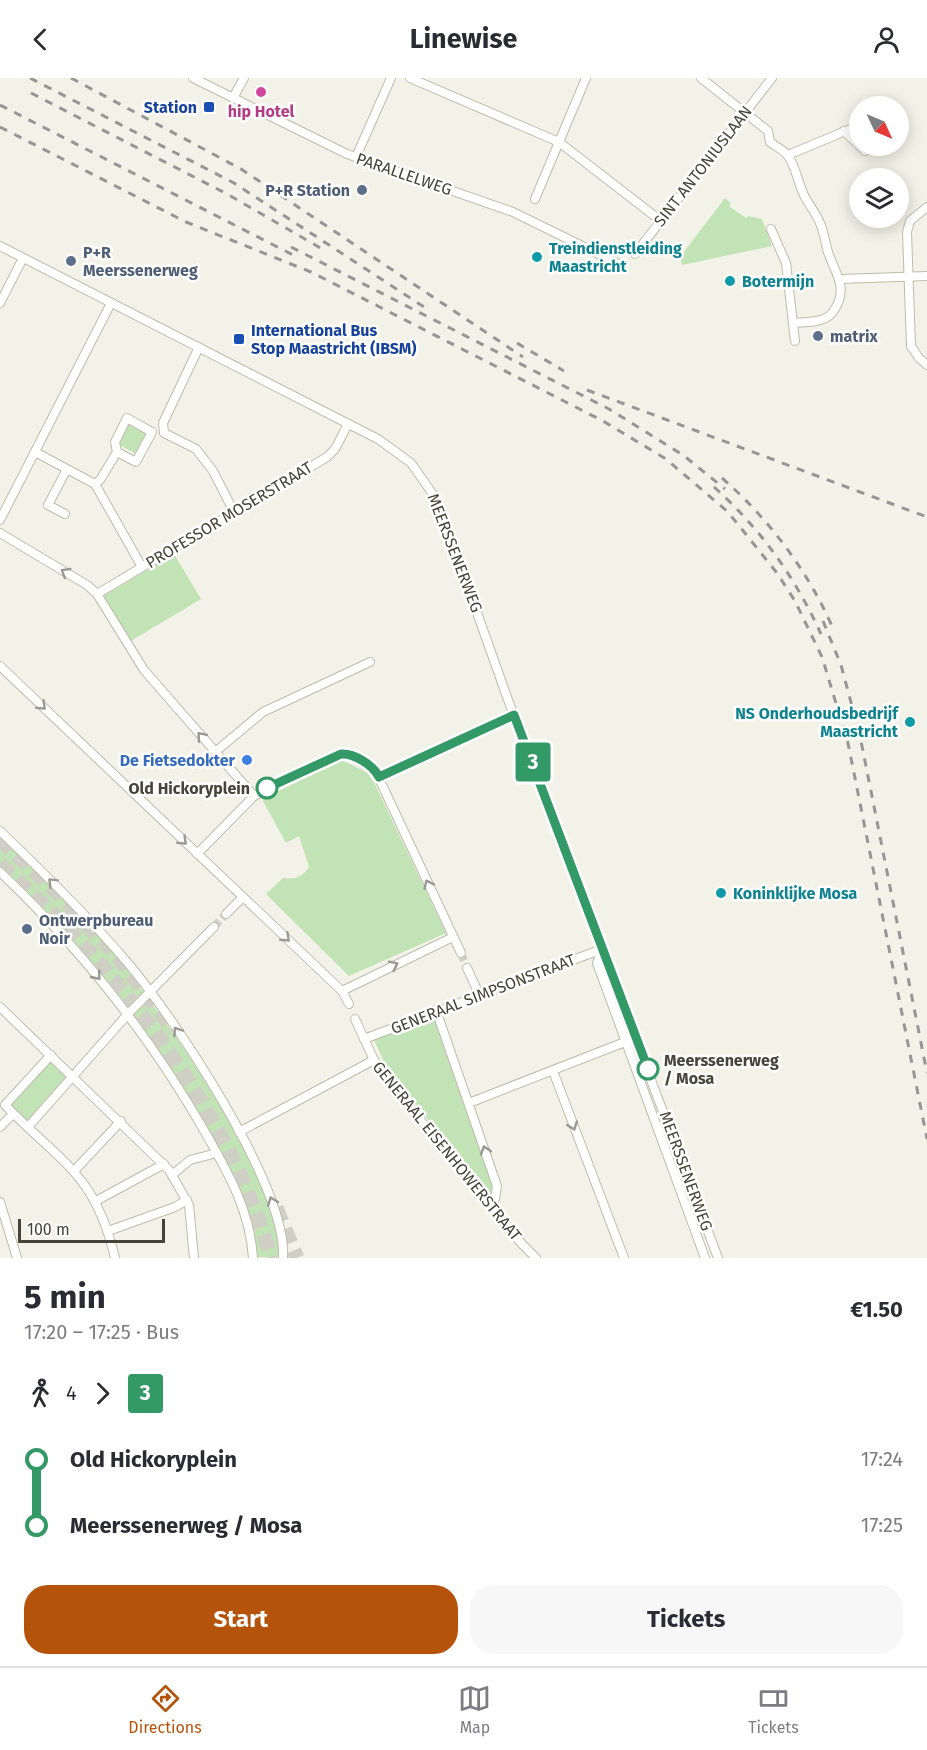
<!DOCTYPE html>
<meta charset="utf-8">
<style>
:root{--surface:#fff;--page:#f7f7f7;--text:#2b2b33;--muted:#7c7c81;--line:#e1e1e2;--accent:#b45309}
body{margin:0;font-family:"Fira Sans",sans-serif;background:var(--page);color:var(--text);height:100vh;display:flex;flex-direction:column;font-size:22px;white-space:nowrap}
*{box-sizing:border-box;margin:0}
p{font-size:20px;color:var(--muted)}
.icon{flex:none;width:33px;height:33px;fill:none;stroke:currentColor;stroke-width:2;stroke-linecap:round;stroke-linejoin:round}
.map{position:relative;height:1180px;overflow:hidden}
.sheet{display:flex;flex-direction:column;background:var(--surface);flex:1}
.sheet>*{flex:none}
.badge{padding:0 12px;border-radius:4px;font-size:21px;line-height:39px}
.needle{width:39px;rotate:134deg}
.controls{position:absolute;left:849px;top:18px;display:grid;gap:12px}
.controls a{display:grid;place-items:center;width:60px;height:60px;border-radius:50%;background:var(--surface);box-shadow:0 3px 15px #0003;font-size:30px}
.scale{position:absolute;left:18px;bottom:15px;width:147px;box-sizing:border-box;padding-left:6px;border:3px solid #454438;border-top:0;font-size:16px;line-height:21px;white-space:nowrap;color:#454438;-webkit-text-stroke:4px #fff;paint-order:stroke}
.map>.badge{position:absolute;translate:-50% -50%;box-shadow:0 0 0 3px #fff}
.legs{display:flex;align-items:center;gap:9px;height:66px;padding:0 24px;font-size:20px}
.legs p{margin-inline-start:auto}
.overview{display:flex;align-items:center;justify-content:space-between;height:102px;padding:0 24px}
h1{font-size:33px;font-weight:700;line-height:45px}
.cta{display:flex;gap:12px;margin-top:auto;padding:12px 24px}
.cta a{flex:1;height:69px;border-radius:24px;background:var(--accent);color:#fff;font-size:24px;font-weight:700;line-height:69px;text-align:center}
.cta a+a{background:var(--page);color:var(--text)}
ul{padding:0 24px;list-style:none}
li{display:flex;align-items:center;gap:21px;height:66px;font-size:22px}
li i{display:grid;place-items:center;width:9px;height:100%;margin:0 8px;background:currentColor}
li i::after{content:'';width:15px;height:15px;margin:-8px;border:4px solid;border-radius:50%;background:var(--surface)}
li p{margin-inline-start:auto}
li:first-child i{background:linear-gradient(#0000 50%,currentColor 0)}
li:last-child i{background:linear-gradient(currentColor 50%,#0000 0)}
header{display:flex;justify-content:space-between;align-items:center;height:78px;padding:0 24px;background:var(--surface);font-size:27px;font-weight:700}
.tab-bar{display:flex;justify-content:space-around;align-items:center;height:84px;border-top:2px solid var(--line);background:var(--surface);font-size:16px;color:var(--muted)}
.tab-bar a{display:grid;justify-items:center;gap:3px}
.tab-bar .current{color:var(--accent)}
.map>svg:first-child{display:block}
.green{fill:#c2e3b5}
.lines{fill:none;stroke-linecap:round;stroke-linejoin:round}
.street-tunnel{stroke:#d0cfc5;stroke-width:8;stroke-dasharray:8 4;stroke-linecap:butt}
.highway-tunnel{stroke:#d0cfc5;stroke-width:15;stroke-dasharray:15 8;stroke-linecap:butt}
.street-casing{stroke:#bdbcac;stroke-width:10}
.street{stroke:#fff;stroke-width:8}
.rail{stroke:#969696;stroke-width:3;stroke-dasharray:8 8;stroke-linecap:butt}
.oneway{stroke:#999892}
.line-1-casing{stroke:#fff;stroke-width:14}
.line-1{stroke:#396;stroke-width:9}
.hotel-dot{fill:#d1479c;stroke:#fff;stroke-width:2}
.transit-dot{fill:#1a4fb4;stroke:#fff;stroke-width:2}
.service-dot{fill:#5c6f8a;stroke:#fff;stroke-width:2}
.culture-dot{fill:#0f9aa8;stroke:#fff;stroke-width:2}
.shop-dot{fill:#3f7fe0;stroke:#fff;stroke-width:2}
.stop-1-dot{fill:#fff;stroke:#396;stroke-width:3}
.labels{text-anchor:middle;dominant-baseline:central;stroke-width:5;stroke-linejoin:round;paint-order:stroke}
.transit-label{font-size:16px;font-weight:bold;fill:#164399;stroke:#fff;text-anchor:end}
.hotel-label{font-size:16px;font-weight:bold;fill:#b23c85;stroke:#fff}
.street-label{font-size:16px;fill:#454438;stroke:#fff}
.service-label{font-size:16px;font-weight:bold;fill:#4e5e75;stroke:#fff;text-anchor:start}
.culture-label{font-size:16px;font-weight:bold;fill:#0d838f;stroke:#fff;text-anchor:start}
.shop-label{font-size:16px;font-weight:bold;fill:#366cbe;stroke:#fff;text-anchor:end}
.stop-label{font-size:16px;font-weight:bold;fill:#454438;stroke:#fff;text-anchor:end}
</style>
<header><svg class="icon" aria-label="back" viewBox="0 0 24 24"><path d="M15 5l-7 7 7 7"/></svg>Linewise<svg class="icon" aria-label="person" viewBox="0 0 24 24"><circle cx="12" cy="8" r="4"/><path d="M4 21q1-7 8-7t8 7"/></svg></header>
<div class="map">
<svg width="927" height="1180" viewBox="0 0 927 1180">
<rect width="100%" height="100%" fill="#f3f2e8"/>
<!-- green -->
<g class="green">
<polygon points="725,120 731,125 729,128 746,140 748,138 762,141 772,168 682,187 680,179"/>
<polygon points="129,345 147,355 136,376 118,366"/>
<polygon points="174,476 201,521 129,564 102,519"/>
<path d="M342,682L370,696L446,855L349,898L266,816L283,800C295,802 302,799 309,789L299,758L286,765L262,721Z"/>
<path d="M0,757C39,795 79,833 114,876C154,924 299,1122 277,1180L258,1179C239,1075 169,990 104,910C71,868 39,827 0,790Z"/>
<polygon points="434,938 492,1107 490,1120 387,990 374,962"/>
<polygon points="51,979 70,997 27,1047 7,1027"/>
</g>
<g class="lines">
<!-- street-tunnel -->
<g class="street-tunnel">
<polyline points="214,849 226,836"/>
<polyline points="461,875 467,890"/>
</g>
<!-- highway-tunnel -->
<g class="highway-tunnel">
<polyline points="0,761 77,833"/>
<path d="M0,786C23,808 47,829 69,852C156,944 236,1058 271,1180"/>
<polyline points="69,829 114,874 174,952"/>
<polyline points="276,1130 297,1180"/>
</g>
<defs>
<g id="street">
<polyline points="193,0 347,76 513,134 619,186"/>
<polyline points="410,0 559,64 661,143"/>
<path d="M701,0L768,53L770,64C775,68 784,72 788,78C797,90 798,108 806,121C818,140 821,143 826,166C830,191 853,208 832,235C825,245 804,244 793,245"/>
<polyline points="233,20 244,0"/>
<polyline points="844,53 865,73 874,68"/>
<polyline points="788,77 860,47"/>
<polyline points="356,79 391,0"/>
<polyline points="535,121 586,0"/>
<polyline points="927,129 910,143 907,154 911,268 919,280 927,287"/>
<polyline points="771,151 786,185 795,263"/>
<polyline points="0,168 378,361 411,385 437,422 507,619 718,1180"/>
<polyline points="635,176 772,0"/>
<polyline points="841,201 927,198"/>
<polyline points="0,225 23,180"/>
<polyline points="199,269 163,345 164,355 196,371 213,393 234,434"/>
<polyline points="35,374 95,406"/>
<polyline points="95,406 100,402 117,374 115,364 127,340 152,354 136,384 117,374"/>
<polyline points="95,406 142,489"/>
<polyline points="65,436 48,427 67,391"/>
<polyline points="0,442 111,225"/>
<polyline points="0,455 87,507 97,516 144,592 254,718"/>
<polyline points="97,516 327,379 335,371 348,346"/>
<polyline points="0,588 342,913 349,926"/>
<polyline points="215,674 263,634 370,584"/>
<polyline points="409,685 514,637"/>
<polyline points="379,699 395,691"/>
<path d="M0,753C44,795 88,838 127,884C174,939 288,1110 283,1180"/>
<polyline points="197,776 254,718 341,676 350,677 376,694 461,875"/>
<path d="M0,794C80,870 150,958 205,1054C228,1095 250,1132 253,1180"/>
<polyline points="226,836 243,819"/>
<polyline points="602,871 597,885 705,1180"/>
<polyline points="467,890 479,916"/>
<polyline points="342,913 453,859"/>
<polyline points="0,929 169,1092 189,1127 194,1180"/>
<polyline points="436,932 497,1108 495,1121 491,1128"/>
<polyline points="355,941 374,982 390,1005 522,1166 536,1180"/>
<polyline points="364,961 602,871"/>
<path d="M51,977L5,1027C61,1085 95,1095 115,1180"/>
<polyline points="553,993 624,1180"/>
<polyline points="469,1025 630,962"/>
<polyline points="0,1049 13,1036"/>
<polyline points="28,1049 127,937 214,849"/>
<polyline points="239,1054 374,982"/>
<polyline points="75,1092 121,1043"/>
<polyline points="172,1097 190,1082 217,1075"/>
<polyline points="96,1123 164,1086"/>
<polyline points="0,1124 17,1180"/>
<polyline points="108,1153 175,1129 187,1122"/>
</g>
</defs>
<!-- street casing -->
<use href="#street" class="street-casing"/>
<!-- street -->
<use href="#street" class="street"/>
<!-- rail -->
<g class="rail">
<polyline points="30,0 234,105 424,229"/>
<polyline points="71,0 241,91 523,279"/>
<polyline points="31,15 227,116 324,172"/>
<polyline points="0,27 297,179"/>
<polyline points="0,49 186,144 311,194 603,343 666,381 728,434 777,495 795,523 822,579 848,665 927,1061"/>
<polyline points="291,169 609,331 683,377 725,411"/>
<polyline points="517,265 564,293"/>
<polyline points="587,312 927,439"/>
<path d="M722,400C769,441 807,492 832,548"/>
<path d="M714,409C760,450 795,499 821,556"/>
<polyline points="823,543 841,587 860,658 927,995"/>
</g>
</g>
<!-- one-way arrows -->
<defs><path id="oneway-chevron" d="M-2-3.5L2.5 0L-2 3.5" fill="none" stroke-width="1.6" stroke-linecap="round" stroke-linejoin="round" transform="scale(1.5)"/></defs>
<g class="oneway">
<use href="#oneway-chevron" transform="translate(65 494) rotate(-149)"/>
<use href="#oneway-chevron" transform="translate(42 628) rotate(44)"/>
<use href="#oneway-chevron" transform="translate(201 658) rotate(-131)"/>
<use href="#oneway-chevron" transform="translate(183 763) rotate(44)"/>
<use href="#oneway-chevron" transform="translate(52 804) rotate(-135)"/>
<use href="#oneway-chevron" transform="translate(428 806) rotate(-115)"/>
<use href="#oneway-chevron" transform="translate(286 860) rotate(43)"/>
<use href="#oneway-chevron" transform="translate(394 887) rotate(-26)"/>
<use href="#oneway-chevron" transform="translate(97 898) rotate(51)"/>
<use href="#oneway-chevron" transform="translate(177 953) rotate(-124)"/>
<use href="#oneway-chevron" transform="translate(573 1048) rotate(70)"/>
<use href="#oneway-chevron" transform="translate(485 1072) rotate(-108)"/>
<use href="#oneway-chevron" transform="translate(272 1123) rotate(-110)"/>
</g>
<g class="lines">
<defs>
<path id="line-1" d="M267,710L341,676C354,675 373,687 379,699L514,637L648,991"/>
</defs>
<!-- line-1 casing -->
<use href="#line-1" class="line-1-casing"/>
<!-- line-1 -->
<use href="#line-1" class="line-1"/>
</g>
<!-- markers -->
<circle class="hotel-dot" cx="261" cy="14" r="6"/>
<g class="transit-dot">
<rect x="203" y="23" width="12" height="12" rx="3"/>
<rect x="233" y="255" width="12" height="12" rx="3"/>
</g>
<g class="service-dot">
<circle cx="362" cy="112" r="6"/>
<circle cx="71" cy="183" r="6"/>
<circle cx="818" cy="258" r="6"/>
<circle cx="27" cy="851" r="6"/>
</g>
<g class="culture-dot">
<circle cx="537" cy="179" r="6"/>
<circle cx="730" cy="203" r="6"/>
<circle cx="910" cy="644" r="6"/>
<circle cx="721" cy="815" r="6"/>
</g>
<circle class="shop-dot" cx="247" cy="682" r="6"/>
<g class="stop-1-dot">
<circle cx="267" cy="710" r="10"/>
<circle cx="648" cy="991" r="10"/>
</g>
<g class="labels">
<!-- transit labels -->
<g class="transit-label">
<text x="197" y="29">Station</text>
<text x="251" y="252" text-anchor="start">International Bus<tspan x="251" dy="18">Stop Maastricht (IBSM)</tspan></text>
</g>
<!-- hotel labels -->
<g class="hotel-label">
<text x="261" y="33">hip Hotel</text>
</g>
<!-- street labels -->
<g class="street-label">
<text transform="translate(703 88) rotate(-52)">SINT ANTONIUSLAAN</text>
<text transform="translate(404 96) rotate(19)">PARALLELWEG</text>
<text transform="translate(229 437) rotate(-31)">PROFESSOR MOSERSTRAAT</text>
<text transform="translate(455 475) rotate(69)">MEERSSENERWEG</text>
<text transform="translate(483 916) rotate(-21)">GENERAAL SIMPSONSTRAAT</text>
<text transform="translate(447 1073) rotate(51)">GENERAAL EISENHOWERSTRAAT</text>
<text transform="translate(686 1093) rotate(70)">MEERSSENERWEG</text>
</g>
<!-- service labels -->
<g class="service-label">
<text x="350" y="112" text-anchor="end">P+R Station</text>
<text x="83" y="174">P+R<tspan x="83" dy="18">Meerssenerweg</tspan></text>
<text x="830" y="258">matrix</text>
<text x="39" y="842">Ontwerpbureau<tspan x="39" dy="18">Noir</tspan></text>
</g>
<!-- culture labels -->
<g class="culture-label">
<text x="549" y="170">Treindienstleiding<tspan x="549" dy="18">Maastricht</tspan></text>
<text x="742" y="203">Botermijn</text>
<text x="898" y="635" text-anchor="end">NS Onderhoudsbedrijf<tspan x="898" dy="18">Maastricht</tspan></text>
<text x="733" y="815">Koninklijke Mosa</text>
</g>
<!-- shop labels -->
<g class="shop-label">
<text x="235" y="682">De Fietsedokter</text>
</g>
<!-- stop labels -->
<g class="stop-label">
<text x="250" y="710">Old Hickoryplein</text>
<text x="664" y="982" text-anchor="start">Meerssenerweg<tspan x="664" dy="18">/ Mosa</tspan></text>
</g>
</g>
</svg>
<div class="controls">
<a><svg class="needle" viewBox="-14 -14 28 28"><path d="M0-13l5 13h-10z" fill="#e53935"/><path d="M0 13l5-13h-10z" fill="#7c7c81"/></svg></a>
<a><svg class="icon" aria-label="layers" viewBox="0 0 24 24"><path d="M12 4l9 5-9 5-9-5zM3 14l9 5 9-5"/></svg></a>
</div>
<div class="scale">100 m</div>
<b class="badge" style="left:533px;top:684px;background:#396;color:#fff">3</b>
</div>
<section class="sheet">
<div class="overview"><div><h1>5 min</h1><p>17:20 – 17:25 · Bus</p></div><b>€1.50</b></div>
<div class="legs"><svg class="icon" aria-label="walk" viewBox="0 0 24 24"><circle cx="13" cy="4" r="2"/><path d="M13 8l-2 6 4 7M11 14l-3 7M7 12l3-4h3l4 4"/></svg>4<svg class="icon" aria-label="forward" viewBox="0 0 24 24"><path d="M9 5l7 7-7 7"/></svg><b class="badge" style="background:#396;color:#fff">3</b></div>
<ul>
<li><i style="color:#396"></i><b>Old Hickoryplein</b><p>17:24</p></li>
<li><i style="color:#396"></i><b>Meerssenerweg / Mosa</b><p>17:25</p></li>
</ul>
<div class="cta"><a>Start</a><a>Tickets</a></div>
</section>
<nav class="tab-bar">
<a class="current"><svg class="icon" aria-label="directions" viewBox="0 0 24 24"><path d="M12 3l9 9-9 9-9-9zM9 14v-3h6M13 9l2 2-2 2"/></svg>Directions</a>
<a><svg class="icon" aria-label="map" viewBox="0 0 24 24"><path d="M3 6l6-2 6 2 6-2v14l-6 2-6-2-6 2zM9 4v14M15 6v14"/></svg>Map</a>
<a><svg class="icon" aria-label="tickets" viewBox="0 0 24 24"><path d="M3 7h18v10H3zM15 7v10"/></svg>Tickets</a>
</nav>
